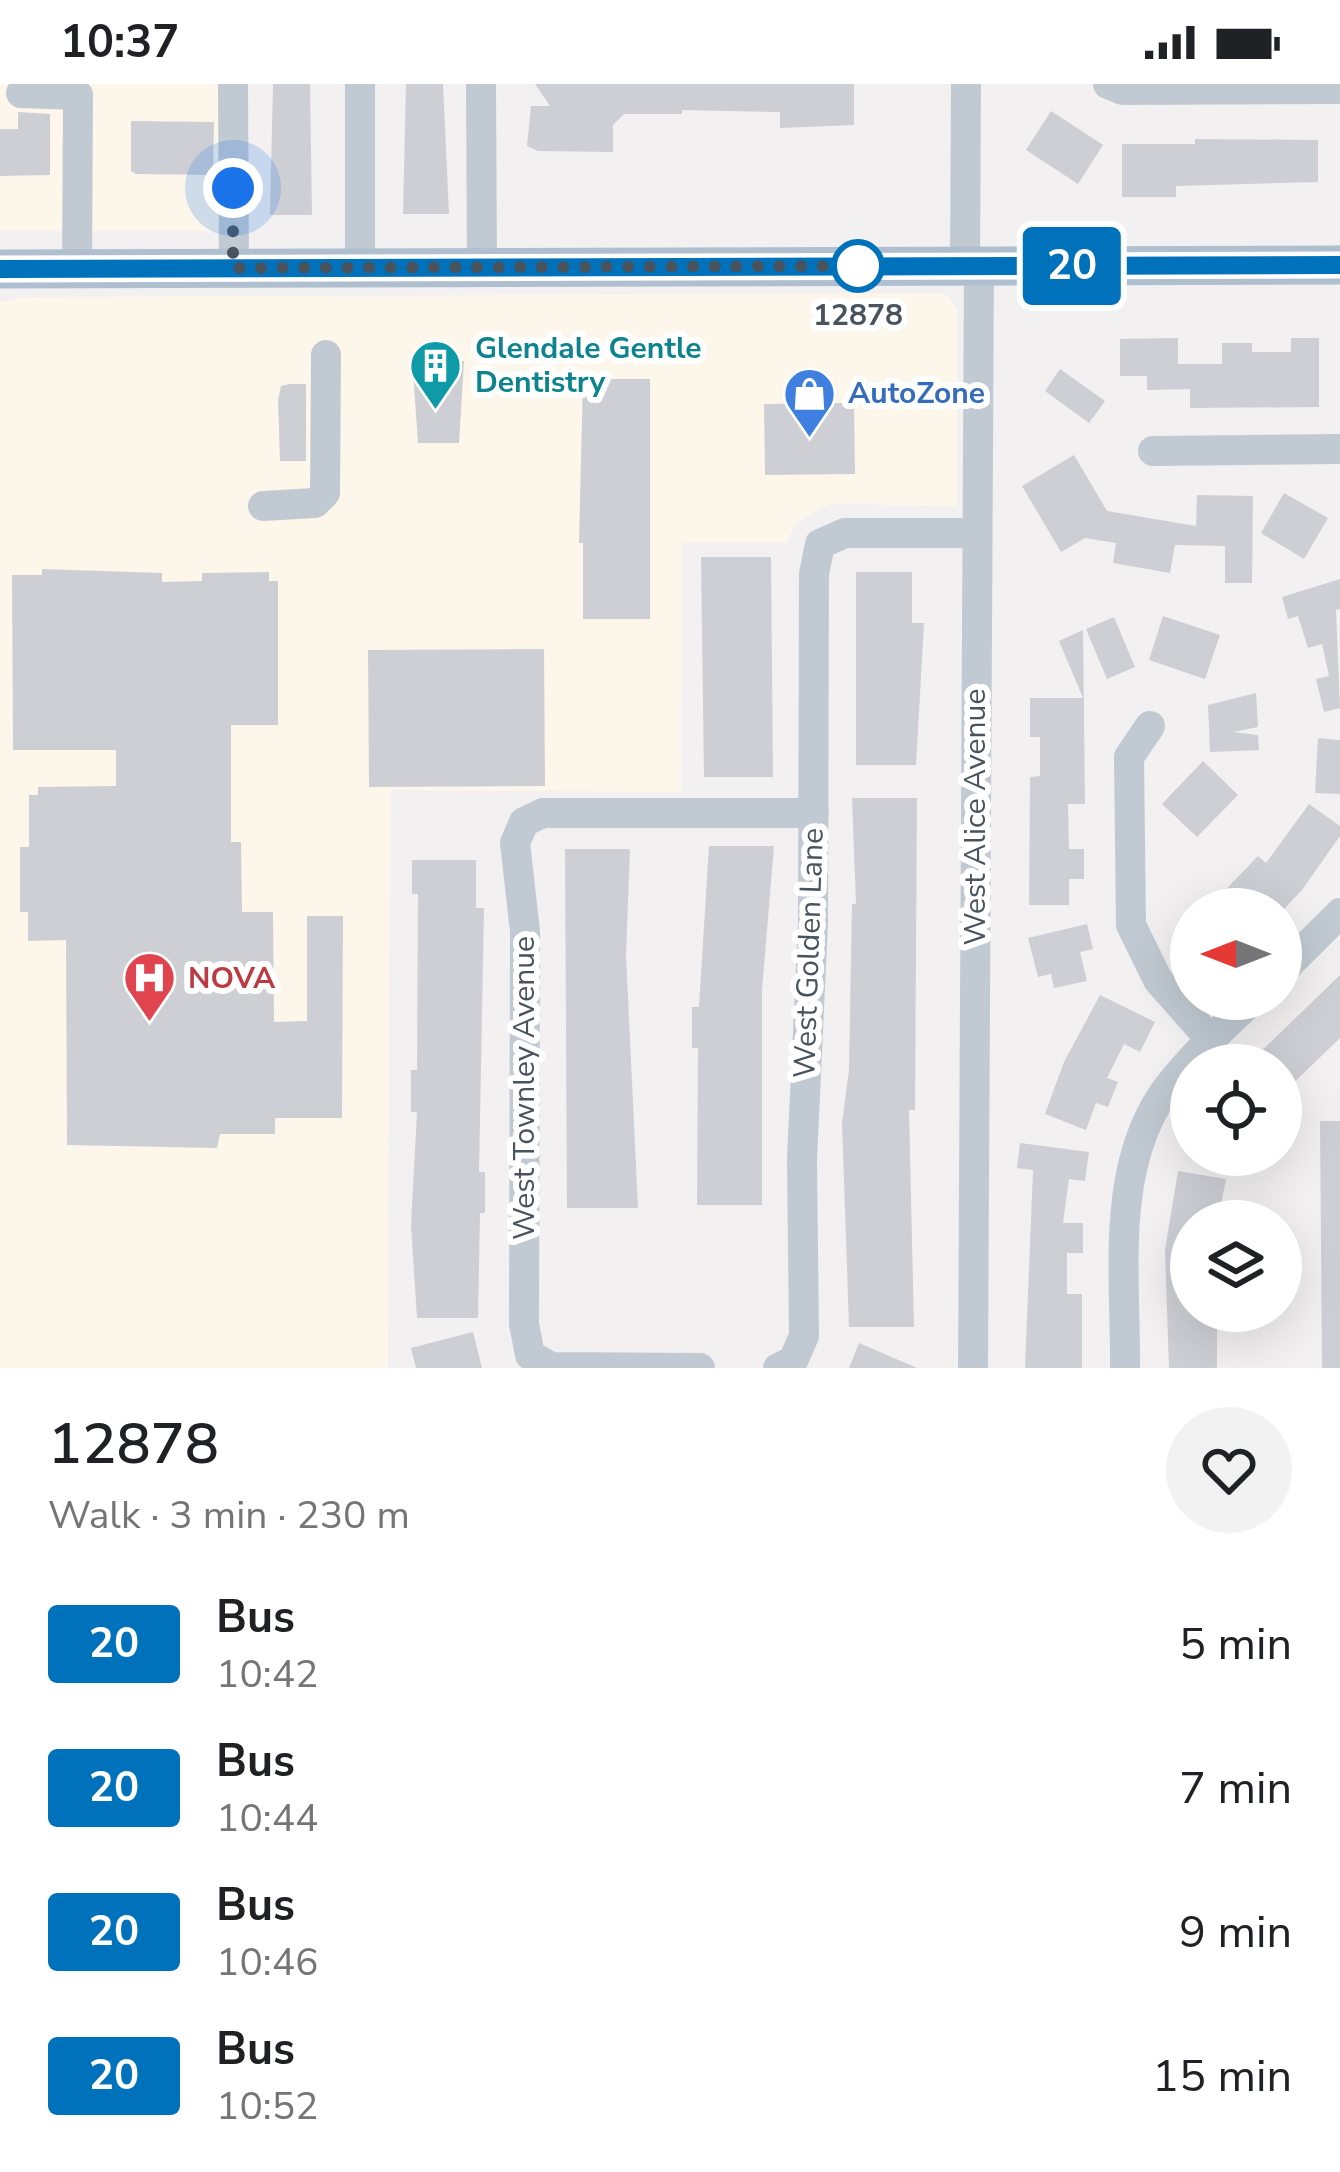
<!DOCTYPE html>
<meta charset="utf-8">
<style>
:root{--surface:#fff;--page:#f2f2f2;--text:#202124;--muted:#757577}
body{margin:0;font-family:"Nunito Sans",sans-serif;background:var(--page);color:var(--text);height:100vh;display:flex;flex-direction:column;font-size:45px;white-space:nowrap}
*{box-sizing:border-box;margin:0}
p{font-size:39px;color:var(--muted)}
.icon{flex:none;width:66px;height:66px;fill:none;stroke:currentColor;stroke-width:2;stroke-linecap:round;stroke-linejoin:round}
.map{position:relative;height:1284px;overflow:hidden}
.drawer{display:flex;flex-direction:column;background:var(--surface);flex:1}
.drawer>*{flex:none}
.badge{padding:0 24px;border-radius:9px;font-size:42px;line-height:78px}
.needle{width:78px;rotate:270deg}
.fabs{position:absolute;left:1170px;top:804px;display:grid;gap:24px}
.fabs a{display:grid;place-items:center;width:132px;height:132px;border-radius:50%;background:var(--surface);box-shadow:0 12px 48px #0002;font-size:60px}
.you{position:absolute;width:60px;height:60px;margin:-30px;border:9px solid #fff;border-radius:50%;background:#1a73e8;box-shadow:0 0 0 18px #1a73e833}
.map>.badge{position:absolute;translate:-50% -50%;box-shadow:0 0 0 6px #fff}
.round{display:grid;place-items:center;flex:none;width:126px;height:126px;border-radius:63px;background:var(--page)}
.summary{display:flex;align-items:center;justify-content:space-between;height:204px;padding:0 48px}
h1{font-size:57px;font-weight:600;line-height:90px}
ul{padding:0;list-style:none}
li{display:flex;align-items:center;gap:36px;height:144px;padding:0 48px}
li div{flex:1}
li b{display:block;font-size:45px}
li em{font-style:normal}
li .badge{min-width:132px;font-weight:700;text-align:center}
.status{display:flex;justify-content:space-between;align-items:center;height:84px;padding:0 60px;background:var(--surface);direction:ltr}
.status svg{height:33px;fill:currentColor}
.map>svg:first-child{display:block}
.commercial{fill:#fcf7ea}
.building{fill:#cdcfd5}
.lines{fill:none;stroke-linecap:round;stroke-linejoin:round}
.minor{stroke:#c1cad2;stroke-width:30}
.major{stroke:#b0bfcf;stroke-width:39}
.line-casing{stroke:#fff;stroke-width:27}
.line{stroke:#0072bc;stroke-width:18}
.walk{stroke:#48535e;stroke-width:12;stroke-dasharray:0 21.6}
.stop-dot{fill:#fff;stroke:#0072bc;stroke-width:6}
.labels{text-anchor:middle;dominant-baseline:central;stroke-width:12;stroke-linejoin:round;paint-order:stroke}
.stop-label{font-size:30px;font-weight:bold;fill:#48535e;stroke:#fff}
.culture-label{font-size:30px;font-weight:bold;fill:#0d838f;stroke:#fff;text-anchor:start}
.shop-label{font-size:30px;font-weight:bold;fill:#366cbe;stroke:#fff;text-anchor:start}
.street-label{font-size:30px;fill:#48535e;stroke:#fff}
.health-label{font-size:30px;font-weight:bold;fill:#be3a42;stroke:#fff;text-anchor:start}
</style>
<div class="status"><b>10:37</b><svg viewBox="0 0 49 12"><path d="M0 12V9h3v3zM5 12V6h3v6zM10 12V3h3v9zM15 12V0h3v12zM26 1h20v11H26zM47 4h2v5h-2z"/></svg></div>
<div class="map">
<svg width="1340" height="1284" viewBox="0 0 1340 1284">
<rect width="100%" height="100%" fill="#f2f0f0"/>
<!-- commercial -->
<g class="commercial">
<rect x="0" y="0" width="224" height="147"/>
<polygon points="939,209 948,211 957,226 957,422 830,420 797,438 786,459 682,459 681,708 390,706 388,1284 0,1284 0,218 27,213"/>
</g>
<!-- building -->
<g class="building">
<polygon points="273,0 310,0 312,131 270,131"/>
<polygon points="406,0 443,0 449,130 403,130"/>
<polygon points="535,0 854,0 854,41 780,44 780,28 682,26 682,30 624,30 613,41 613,68 538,67 527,62 531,22 550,22"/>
<polygon points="1051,27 1103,61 1078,100 1026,66"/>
<polygon points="18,28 50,30 50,91 0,92 0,45 18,45"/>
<polygon points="131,37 214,38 213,91 136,90 131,87"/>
<polygon points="1195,55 1318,56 1318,98 1176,102 1176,113 1122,113 1122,60 1195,60"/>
<polygon points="1178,254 1178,280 1222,280 1222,259 1252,259 1252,268 1291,268 1291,254 1319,254 1319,323 1190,324 1190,305 1147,306 1147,292 1120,292 1120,255"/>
<polygon points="431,277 464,277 459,359 418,359 413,287 431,287"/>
<polygon points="1060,285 1105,317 1089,339 1045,307"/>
<polygon points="583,295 650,295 650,535 583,535 583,459 579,459"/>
<polygon points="290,300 306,300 306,377 280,377 278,316 281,302"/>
<polygon points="854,319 855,390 765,391 764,320"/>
<polygon points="1074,371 1107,427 1196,442 1197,411 1253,412 1252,499 1225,499 1225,462 1175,461 1170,489 1113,479 1116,459 1085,454 1061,468 1022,402"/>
<polygon points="1284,409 1328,434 1304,475 1261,449"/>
<polygon points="701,473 771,473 773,693 704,693"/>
<polygon points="42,485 162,489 162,498 202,497 202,489 269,488 269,497 278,497 278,641 231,641 231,758 241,758 242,828 273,828 274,938 307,937 307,832 343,832 342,1034 275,1034 275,1050 220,1050 217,1064 67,1061 66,856 28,857 28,828 20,828 20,763 29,763 29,711 38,711 38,703 116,702 116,666 13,666 12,491 42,491"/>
<polygon points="856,488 912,488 912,539 924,539 916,681 856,681"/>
<polygon points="1340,495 1340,525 1336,526 1340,624 1324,628 1316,595 1329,592 1322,560 1308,564 1298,532 1288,535 1282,513"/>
<polygon points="1163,532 1220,551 1205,595 1149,576"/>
<polygon points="1114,533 1135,583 1107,595 1086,545"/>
<polygon points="1083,546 1085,720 1068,720 1069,765 1084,765 1084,795 1069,795 1069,821 1029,821 1030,693 1040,692 1040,653 1030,653 1030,614 1083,614 1059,557"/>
<polygon points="544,565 545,702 369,703 368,566"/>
<polygon points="1256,609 1258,643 1233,648 1258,651 1259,666 1210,668 1208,621"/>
<polygon points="1318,654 1340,656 1340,710 1315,709"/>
<polygon points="1203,677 1238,711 1197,753 1162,720"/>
<polygon points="852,714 917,714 915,1026 909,1026 914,1243 849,1243 842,1039 849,986 852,820 856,820"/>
<polygon points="1309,720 1340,742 1340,752 1302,806 1284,825 1207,825 1258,772 1266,779"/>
<polygon points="709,762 774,762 762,906 762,1121 697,1121 698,964 692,964 692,923 699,923"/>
<polygon points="565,765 630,765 626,871 638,1124 567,1124"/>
<polygon points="412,776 476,776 476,824 484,824 479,1088 485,1088 485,1129 480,1129 478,1234 417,1234 411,1141 417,1028 411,1028 411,986 417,986 418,810 412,810"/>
<polygon points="1087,840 1093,865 1080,868 1087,897 1054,904 1051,890 1038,893 1028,854"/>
<polygon points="1340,891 1340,954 1281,1011 1281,981 1247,981"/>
<polygon points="1100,911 1155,938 1140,968 1124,960 1107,994 1118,998 1108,1023 1096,1019 1086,1046 1045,1030 1064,978"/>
<polygon points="1320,1037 1340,1037 1340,1284 1322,1284"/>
<polygon points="1020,1059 1089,1068 1085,1097 1069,1095 1063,1139 1083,1139 1083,1169 1067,1169 1067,1210 1082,1210 1082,1284 1025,1284 1033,1086 1017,1084"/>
<polygon points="1178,1087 1226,1095 1218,1137 1191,1137 1191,1227 1217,1227 1217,1284 1169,1284 1165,1166"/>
<polygon points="473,1248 482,1284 416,1284 411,1264"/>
<polygon points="859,1259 917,1284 849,1284"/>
</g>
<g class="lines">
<!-- minor -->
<g class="minor">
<polyline points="233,0 234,184"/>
<polyline points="481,0 482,183"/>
<polyline points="1108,0 1123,6 1340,5"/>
<polyline points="21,9 78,11 77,185"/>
<polyline points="965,182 966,0"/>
<polyline points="360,183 360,0"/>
<polyline points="1153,367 1340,365"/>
<polyline points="263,422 315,419 325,409 326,271"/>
<polyline points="1150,642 1129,673 1131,841 1158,896 1211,956"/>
<polyline points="1281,888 1340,829"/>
<polyline points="700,1284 551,1283 530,1271 524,1240 525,847 515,759 524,738 543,729 814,729"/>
<polyline points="778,1284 793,1277 804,1252 802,1075 813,840 814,490 820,460 845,449 977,449"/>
<polyline points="973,1284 979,182"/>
<path d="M1125,1284C1126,1195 1110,1088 1163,1010C1188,975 1222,945 1253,915"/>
</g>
<!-- major -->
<polyline class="major" points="0,185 1340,181"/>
</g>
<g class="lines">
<defs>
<polyline id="line" points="0,185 1340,181"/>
</defs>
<!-- line casing -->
<use href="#line" class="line-casing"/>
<!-- line -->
<use href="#line" class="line"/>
<!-- walk -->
<polyline class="walk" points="233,104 233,184 863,182 858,182"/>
</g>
<!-- icons -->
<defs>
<symbol id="building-pin" viewBox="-11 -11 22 30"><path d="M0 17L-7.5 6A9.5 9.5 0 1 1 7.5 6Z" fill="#0f9aa8" stroke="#fff"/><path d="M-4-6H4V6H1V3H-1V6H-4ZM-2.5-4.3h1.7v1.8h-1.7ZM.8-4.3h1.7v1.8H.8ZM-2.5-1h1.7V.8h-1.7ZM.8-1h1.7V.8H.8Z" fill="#fff"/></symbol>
<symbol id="shop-pin" viewBox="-11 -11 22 30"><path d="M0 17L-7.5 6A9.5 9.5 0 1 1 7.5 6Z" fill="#3f7fe0" stroke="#fff"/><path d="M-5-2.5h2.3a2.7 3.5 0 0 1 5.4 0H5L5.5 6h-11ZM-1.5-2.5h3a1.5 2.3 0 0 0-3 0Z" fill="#fff"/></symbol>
<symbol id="hospital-pin" viewBox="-11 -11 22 30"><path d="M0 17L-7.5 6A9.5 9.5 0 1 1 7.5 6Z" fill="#e0444e" stroke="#fff"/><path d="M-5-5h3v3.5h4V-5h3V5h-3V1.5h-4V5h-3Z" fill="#fff"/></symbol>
</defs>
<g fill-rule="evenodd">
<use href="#building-pin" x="406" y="252" width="59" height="81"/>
<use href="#shop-pin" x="780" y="280" width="59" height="81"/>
<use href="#hospital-pin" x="120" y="864" width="59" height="81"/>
</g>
<!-- markers -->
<circle class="stop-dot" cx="858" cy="182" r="24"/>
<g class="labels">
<!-- stop labels -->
<g class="stop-label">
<text x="858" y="231">12878</text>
</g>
<!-- culture labels -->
<g class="culture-label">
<text x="475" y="264">Glendale Gentle<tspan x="475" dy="34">Dentistry</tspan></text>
</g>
<!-- shop labels -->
<g class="shop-label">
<text x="848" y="309">AutoZone</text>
</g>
<!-- street labels -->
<g class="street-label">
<text transform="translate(975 733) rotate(-90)">West Alice Avenue</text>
<text transform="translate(809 869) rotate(-88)">West Golden Lane</text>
<text transform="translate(524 1004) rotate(-90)">West Townley Avenue</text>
</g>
<!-- health labels -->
<g class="health-label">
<text x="188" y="894">NOVA</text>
</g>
</g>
</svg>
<div class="fabs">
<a><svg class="needle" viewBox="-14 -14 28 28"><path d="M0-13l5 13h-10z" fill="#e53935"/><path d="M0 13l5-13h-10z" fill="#757577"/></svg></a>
<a><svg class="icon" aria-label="locate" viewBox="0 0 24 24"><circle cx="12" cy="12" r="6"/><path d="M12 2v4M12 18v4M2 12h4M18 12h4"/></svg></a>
<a><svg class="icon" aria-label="layers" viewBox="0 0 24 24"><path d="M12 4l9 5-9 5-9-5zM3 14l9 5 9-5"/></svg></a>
</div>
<div class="you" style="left:233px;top:104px"></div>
<b class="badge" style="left:1072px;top:182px;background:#0072bc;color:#fff">20</b>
</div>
<section class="drawer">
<div class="summary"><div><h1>12878</h1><p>Walk · 3 min · 230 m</p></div><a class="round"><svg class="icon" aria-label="heart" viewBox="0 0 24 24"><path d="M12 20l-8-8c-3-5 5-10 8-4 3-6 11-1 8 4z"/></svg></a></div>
<ul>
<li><span class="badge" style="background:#0072bc;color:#fff">20</span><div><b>Bus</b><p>10:42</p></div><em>5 min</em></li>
<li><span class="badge" style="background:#0072bc;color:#fff">20</span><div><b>Bus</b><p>10:44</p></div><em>7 min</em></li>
<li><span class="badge" style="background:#0072bc;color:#fff">20</span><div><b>Bus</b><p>10:46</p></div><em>9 min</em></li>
<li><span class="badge" style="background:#0072bc;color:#fff">20</span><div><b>Bus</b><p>10:52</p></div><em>15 min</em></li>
</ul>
</section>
